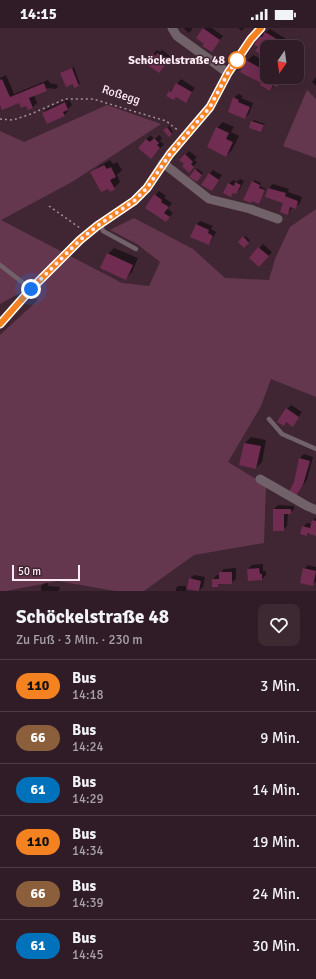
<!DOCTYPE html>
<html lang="de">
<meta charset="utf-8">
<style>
:root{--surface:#301c26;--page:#3c2932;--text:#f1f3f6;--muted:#a8a1a7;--line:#4b3a43}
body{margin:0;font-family:Signika,sans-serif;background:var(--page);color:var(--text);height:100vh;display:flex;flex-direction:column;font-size:15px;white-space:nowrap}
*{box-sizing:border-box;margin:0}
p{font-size:13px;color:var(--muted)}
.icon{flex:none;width:22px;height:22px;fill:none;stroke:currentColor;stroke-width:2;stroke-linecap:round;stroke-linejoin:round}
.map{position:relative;height:563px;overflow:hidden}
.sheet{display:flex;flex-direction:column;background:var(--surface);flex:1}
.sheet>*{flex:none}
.badge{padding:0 8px;border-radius:13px;font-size:14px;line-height:26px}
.needle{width:26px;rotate:193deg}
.buttons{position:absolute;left:260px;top:12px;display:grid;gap:8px}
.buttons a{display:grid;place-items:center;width:44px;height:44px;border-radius:8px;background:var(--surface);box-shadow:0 4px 16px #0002,0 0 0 1px var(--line);font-size:20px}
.scale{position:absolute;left:12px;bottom:10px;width:68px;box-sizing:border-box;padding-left:4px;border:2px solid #feebf3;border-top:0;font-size:11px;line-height:14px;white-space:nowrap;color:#feebf3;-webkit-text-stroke:3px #402633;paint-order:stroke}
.you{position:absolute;width:20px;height:20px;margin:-10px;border:3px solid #fff;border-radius:50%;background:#1a73e8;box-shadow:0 0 0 6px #1a73e833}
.map>.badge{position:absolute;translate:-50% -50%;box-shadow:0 0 0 2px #fff}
.round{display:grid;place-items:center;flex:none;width:42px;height:42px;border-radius:8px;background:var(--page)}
.summary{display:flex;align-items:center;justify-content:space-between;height:68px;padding:0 16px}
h1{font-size:19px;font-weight:800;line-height:30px}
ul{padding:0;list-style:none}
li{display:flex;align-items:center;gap:12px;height:52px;padding:0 16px;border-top:1px solid var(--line)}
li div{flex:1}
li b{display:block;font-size:15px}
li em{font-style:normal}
li .badge{min-width:44px;font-weight:700;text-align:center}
.status{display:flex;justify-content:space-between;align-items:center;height:28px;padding:0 20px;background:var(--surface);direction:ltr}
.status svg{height:11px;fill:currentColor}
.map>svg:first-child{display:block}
.green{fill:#65374e}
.shadow{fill:#0007}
.building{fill:#702c51}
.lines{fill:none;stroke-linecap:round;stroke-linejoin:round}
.path{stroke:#a68f9a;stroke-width:1.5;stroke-dasharray:2 3;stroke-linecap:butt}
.lane{stroke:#706268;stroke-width:4.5}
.street{stroke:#706268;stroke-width:9}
.line-casing{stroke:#fff;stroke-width:9}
.line{stroke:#f58220;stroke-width:6}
.walk{stroke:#feebf3;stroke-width:4;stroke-dasharray:0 7.2}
.stop-dot{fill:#fff;stroke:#f58220;stroke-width:2}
.labels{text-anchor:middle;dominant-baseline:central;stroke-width:3;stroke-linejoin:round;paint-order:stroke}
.stop-label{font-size:12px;font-weight:bold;fill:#feebf3;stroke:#402633;text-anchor:end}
.street-label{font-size:12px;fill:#feebf3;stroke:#402633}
</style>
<div class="status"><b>14:15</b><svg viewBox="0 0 49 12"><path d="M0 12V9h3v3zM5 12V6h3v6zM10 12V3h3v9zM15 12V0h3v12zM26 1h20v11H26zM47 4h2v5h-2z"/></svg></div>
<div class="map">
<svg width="316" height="563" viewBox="0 0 316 563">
<rect width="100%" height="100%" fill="#402633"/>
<!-- green -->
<g class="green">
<polygon points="307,62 316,71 316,130 283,118"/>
<polygon points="107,77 161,96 72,154 1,192 122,255 149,258 160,234 137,216 110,202 134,190 193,221 225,250 269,252 275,231 290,199 316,181 316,369 271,351 261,378 228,434 266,457 264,515 194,527 144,563 115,563 58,553 6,563 0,563 0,307 38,272 22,264 0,276 0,103 24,114"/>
</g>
<!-- shadow -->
<g class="shadow">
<polygon points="185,0 193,0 189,5 184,1"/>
<polygon points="204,0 212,0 223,8 211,23 206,15 197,9"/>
<polygon points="238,0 244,0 242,3"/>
<polygon points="270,1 288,12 283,19 267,19 267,26 255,17 260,8"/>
<polygon points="157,22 160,24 162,22 171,29 159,44 153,26"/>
<polygon points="253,27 267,34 267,49 284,49 277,58 275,57 270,62 262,55 247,33"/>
<polygon points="74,39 80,56 78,57 61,45"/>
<polygon points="6,47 14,66 48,52 50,55 58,57 57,60 55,61 48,60 34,67 37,75 33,79 28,81 26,77 20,73 0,74 0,50"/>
<polygon points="316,49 316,58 312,54"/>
<polygon points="181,51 195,60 186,73 177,68 174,71 170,64"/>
<polygon points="238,66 243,68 241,70 253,75 249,86 245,90 234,70"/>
<polygon points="69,71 72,77 68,81 68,83 65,87 43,85 47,81"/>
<polygon points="254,92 265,96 261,103 252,94"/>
<polygon points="223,94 234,99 231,104 239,108 232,122 226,128 217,100"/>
<polygon points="169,98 173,104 169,107 166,100"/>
<polygon points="150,107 155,111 159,107 162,110 160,113 164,116 155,126 139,120"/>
<polygon points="189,123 197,129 194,132 197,134 189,143 185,136 181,132"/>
<polygon points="110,132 113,136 117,134 122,142 117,147 120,154 114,160 92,145 98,139"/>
<polygon points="197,140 203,145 198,151 196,142"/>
<polygon points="213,142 222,147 212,162 209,146"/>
<polygon points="240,151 244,153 240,161 236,165 234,164 231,168 229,156 233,152 237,154"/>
<polygon points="254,152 261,155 260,158 266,161 259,175 253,172 251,174 253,154"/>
<polygon points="273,156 289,161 288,164 302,169 300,175 296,179 293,178 288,186 285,174 267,169 269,160"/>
<polygon points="159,163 166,168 164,170 172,175 168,181 173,185 166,193 155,167"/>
<polygon points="200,193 213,198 211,201 216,204 212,212 209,216 196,197"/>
<polygon points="245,208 250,212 244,219 239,214"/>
<polygon points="263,216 272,224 263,234 250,230"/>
<polygon points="114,220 138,230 132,244 126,250 108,226"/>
<polygon points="291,377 302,384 293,397 287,393 284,397 287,381"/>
<polygon points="251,409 266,412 262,434 256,440 245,415"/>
<polygon points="304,426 313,429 307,452 296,467 295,455 300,430"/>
<polygon points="278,477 294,478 294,481 290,485 288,485 287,498 283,502 274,481"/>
<polygon points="316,489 316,507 308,505 306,507 303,499 307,495 312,496 313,492"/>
<polygon points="263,536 263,543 266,543 266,547 262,551 249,552 248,541 252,537"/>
<polygon points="308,537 316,539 316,553 312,557 304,541"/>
<polygon points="236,540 236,551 232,554 220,555 217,558 213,551 217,547 220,547 220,545 224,541"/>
<polygon points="194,547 205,549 203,559 199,563 190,551"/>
<polygon points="45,555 48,555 48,558 60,559 59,563 41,563 41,558"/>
<polygon points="178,558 186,558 186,563 176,563 176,560"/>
</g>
<!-- building -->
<g class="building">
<polygon points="203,0 220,12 212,24 202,18 204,16 196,10"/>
<polygon points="265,4 285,16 284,19 267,19 267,27 266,29 255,23 258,19 254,17 259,8 262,9"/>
<polygon points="152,25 156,28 157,25 168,33 159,45 145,35"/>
<polygon points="246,32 264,42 266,39 267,39 267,49 283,49 277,59 273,57 270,63 260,57 261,55 240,44"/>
<polygon points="72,40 79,58 74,60 73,56 66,59 60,45"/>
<polygon points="2,51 10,69 44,55 47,63 29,70 33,80 28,82 26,78 21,80 19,75 2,82 0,77 0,52"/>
<polygon points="176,55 192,64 186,75 176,69 174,72 166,68 169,63 171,64"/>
<polygon points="233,69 239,72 238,74 250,79 245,91 228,84"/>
<polygon points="65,74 68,82 63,84 65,88 47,96 42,85"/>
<polygon points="251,93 264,97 261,104 249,100"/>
<polygon points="167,99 172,106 169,109 163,102"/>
<polygon points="216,99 229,105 226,111 233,114 226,129 207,119"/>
<polygon points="154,110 159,115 157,117 160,120 151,131 138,120 146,111 150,114"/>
<polygon points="185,126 193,134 191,136 194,139 189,145 182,138 184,136 179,132"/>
<polygon points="104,137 107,141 111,139 116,149 110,152 115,161 110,164 108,161 101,164 90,144"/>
<polygon points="195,141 202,147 197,154 189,149"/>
<polygon points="209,145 219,152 212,163 201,157"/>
<polygon points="252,153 260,157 259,160 265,162 259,176 252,173 251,175 243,172"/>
<polygon points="235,154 241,157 236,166 233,165 231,169 223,165 228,155 234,158"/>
<polygon points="268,160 286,165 285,168 298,173 296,181 290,179 288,187 280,184 283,175 265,169"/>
<polygon points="154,166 162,172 161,174 169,179 164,185 170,189 166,194 145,180"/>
<polygon points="196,196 209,202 208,205 213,208 209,217 190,209"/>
<polygon points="243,208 249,215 244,220 238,214"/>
<polygon points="258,219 269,228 259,239 249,230"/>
<polygon points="107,225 133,237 126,252 100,240"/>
<polygon points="286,380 299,389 293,399 286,394 284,398 277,394"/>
<polygon points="244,415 261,418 256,441 239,437"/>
<polygon points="299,430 310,433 303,457 296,468 289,464 294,454"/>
<polygon points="273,481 291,481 291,486 284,486 284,503 273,503"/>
<polygon points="312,492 316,493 316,508 307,505 307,508 300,506 302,498 310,500"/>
<polygon points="259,540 260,546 262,546 262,552 248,553 247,541"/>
<polygon points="303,540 316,543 313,558 300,555"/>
<polygon points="219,544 232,544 232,556 218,556 218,559 212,559 212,551 219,551"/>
<polygon points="189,550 201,553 199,563 187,561"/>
</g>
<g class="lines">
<!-- path -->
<g class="path">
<polyline points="0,91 13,92 31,86 65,71 93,71 166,93 179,103"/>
<polyline points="49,178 80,200"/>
</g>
<!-- lane -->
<g class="lane">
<polyline points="100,195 103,203 136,221"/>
<polyline points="0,237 31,261"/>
<polyline points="269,391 282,406 316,421"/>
</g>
<!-- street -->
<g class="street">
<polyline points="172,0 177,8 228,45"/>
<polyline points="163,135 209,171 250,181 278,191"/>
<polyline points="0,296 31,261 80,212 97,198 134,173 147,160 163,135 185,108 210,79 228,45 251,11 261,0"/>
<polyline points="260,451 307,478 316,482"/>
</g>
</g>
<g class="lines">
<defs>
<polyline id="line" points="0,296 31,261 80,212 97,198 134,173 147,160 170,126 210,79 228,45 251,11 261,0"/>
</defs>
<!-- line casing -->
<use href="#line" class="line-casing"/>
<!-- line -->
<use href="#line" class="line"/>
<!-- walk -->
<polyline class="walk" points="31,261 80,212 97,198 134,173 147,160 170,126 210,79 228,45 237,32"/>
</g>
<!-- markers -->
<circle class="stop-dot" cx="237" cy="32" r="8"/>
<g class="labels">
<!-- stop labels -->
<g class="stop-label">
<text x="225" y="32">Schöckelstraße 48</text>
</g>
<!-- street labels -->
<g class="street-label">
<text transform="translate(121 67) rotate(17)">Roßegg</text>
</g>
</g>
</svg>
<div class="buttons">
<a><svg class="needle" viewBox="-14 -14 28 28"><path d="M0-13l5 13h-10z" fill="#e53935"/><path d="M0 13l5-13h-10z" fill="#a8a1a7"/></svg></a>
</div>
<div class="scale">50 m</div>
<div class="you" style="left:31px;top:261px"></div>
</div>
<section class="sheet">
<div class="summary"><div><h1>Schöckelstraße 48</h1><p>Zu Fuß · 3 Min. · 230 m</p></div><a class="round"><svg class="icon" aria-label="heart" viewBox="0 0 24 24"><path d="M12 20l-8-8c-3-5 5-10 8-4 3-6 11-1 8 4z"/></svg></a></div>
<ul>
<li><span class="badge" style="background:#f58220;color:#111">110</span><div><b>Bus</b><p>14:18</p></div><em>3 Min.</em></li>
<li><span class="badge" style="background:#8b5e3c;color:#fff">66</span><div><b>Bus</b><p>14:24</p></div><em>9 Min.</em></li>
<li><span class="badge" style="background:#0072bc;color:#fff">61</span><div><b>Bus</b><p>14:29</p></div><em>14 Min.</em></li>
<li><span class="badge" style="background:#f58220;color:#111">110</span><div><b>Bus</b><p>14:34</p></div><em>19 Min.</em></li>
<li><span class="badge" style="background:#8b5e3c;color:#fff">66</span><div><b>Bus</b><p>14:39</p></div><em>24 Min.</em></li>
<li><span class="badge" style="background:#0072bc;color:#fff">61</span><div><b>Bus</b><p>14:45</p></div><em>30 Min.</em></li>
</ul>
</section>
